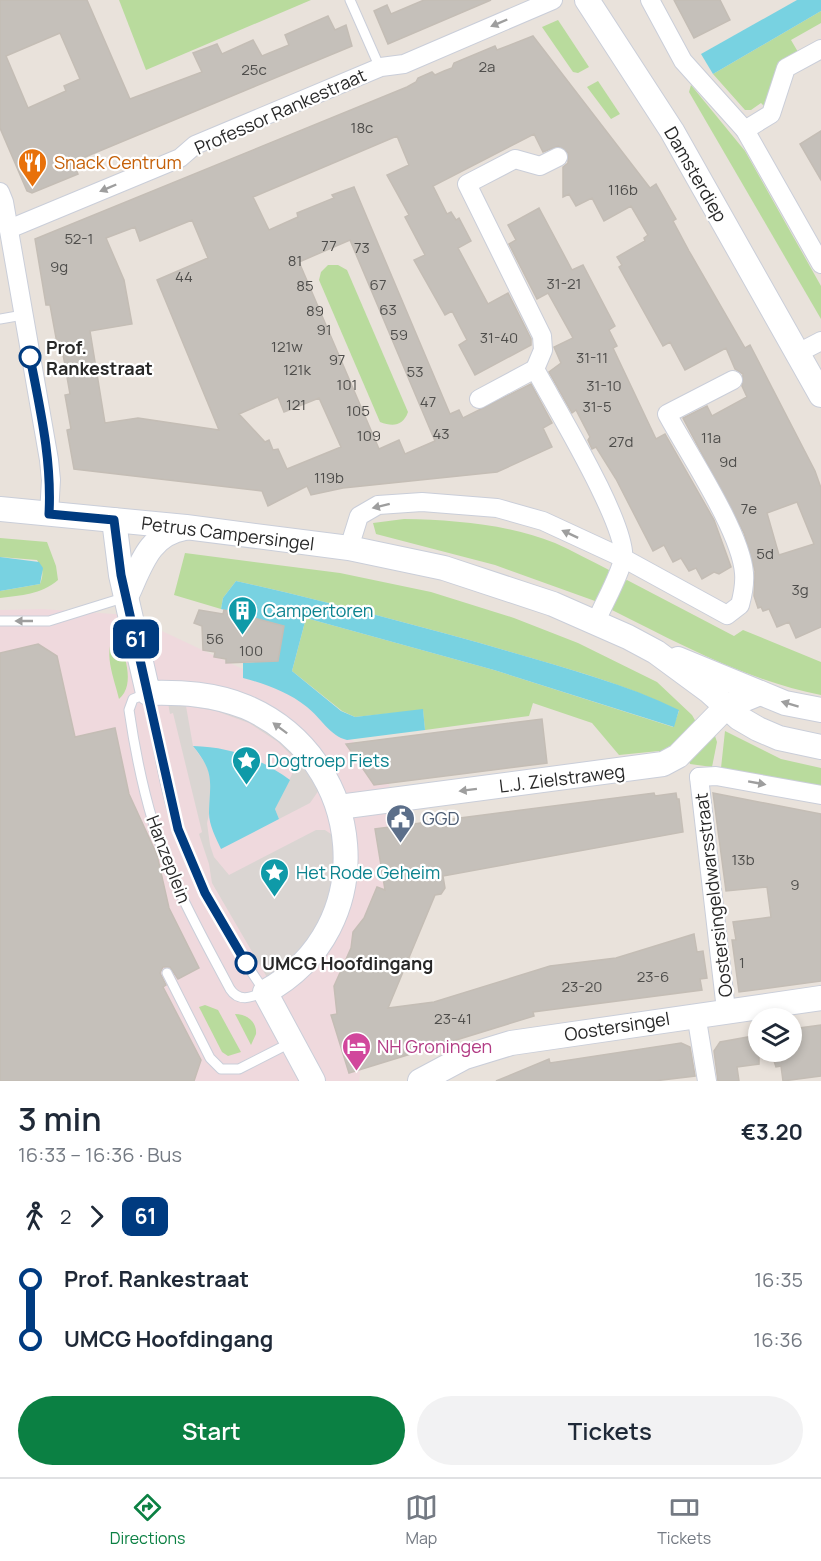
<!DOCTYPE html>
<meta charset="utf-8">
<style>
:root{--surface:#fff;--page:#f2f2f3;--text:#1f2937;--muted:#747a83;--line:#e0e1e3;--accent:#0b8043}
body{margin:0;font-family:Manrope,sans-serif;background:var(--page);color:var(--text);height:100vh;display:flex;flex-direction:column;font-size:22px;white-space:nowrap}
*{box-sizing:border-box;margin:0}
p{font-size:20px;color:var(--muted)}
.icon{flex:none;width:33px;height:33px;fill:none;stroke:currentColor;stroke-width:2;stroke-linecap:round;stroke-linejoin:round}
.map{position:relative;height:1081px;overflow:hidden}
.side{display:flex;flex-direction:column;background:var(--surface);flex:1}
.side>*{flex:none}
.badge{padding:0 12px;border-radius:9px;font-size:21px;line-height:39px}
.tools{position:absolute;left:748px;top:1008px;display:grid;gap:12px}
.tools a{display:grid;place-items:center;width:54px;height:54px;border-radius:50%;background:var(--surface);box-shadow:0 3px 9px #0003;font-size:30px}
.map>.badge{position:absolute;translate:-50% -50%;box-shadow:0 0 0 3px #fff}
.legs{display:flex;align-items:center;gap:9px;height:66px;padding:0 18px;font-size:20px}
.legs p{margin-inline-start:auto}
.headline{display:flex;align-items:center;justify-content:space-between;height:102px;padding:0 18px}
h1{font-size:33px;font-weight:600;line-height:45px}
.button{display:flex;gap:12px;margin-top:auto;padding:12px 18px}
.button a{flex:1;height:69px;border-radius:36px;background:var(--accent);color:#fff;font-size:24px;font-weight:600;line-height:69px;text-align:center}
.button a+a{background:var(--page);color:var(--text)}
ul{padding:0 18px;list-style:none}
li{display:flex;align-items:center;gap:21px;height:60px;font-size:22px}
li i{display:grid;place-items:center;width:9px;height:100%;margin:0 8px;background:currentColor}
li i::after{content:'';width:15px;height:15px;margin:-8px;border:4px solid;border-radius:50%;background:var(--surface)}
li p{margin-inline-start:auto}
li:first-child i{background:linear-gradient(#0000 50%,currentColor 0)}
li:last-child i{background:linear-gradient(currentColor 50%,#0000 0)}
.tab-bar{display:flex;justify-content:space-around;align-items:center;height:84px;border-top:2px solid var(--line);background:var(--surface);font-size:16px;color:var(--muted)}
.tab-bar a{display:grid;justify-items:center;gap:3px}
.tab-bar .on{color:var(--accent)}
.map>svg:first-child{display:block}
.medical{fill:#efd9dd}
.green{fill:#b9db9d}
.plaza{fill:#dad5d2}
.water{fill:#78d2e1}
.building{fill:#c5c0ba;stroke:#c4bdb5;stroke-width:1.5;fill-rule:evenodd}
.lines{fill:none;stroke-linecap:round;stroke-linejoin:round}
.lane-casing{stroke:#caced9;stroke-width:11}
.street-casing{stroke:#caced9;stroke-width:20}
.secondary-casing{stroke:#caced9;stroke-width:26}
.lane{stroke:#fff;stroke-width:9}
.street{stroke:#fff;stroke-width:18}
.secondary{stroke:#fff;stroke-width:24}
.oneway{fill:#9e9e9e}
.line-1-casing{stroke:#fff;stroke-width:14}
.line-1{stroke:#003b80;stroke-width:9}
.stop-1-dot{fill:#fff;stroke:#003b80;stroke-width:3}
.labels{text-anchor:middle;dominant-baseline:central;stroke-width:4.5;stroke-linejoin:round;paint-order:stroke}
.number-label{font-size:15px;fill:#4f4e4c}
.street-label{font-size:18px;fill:#282828;stroke:#fff}
.food-label{font-size:18px;fill:#c56008;stroke:#fff;text-anchor:start}
.stop-label{font-size:18px;font-weight:bold;fill:#282828;stroke:#fff;text-anchor:start}
.culture-label{font-size:18px;fill:#0d838f;stroke:#fff;text-anchor:start}
.service-label{font-size:18px;fill:#4e5e75;stroke:#fff;text-anchor:start}
.hotel-label{font-size:18px;fill:#b23c85;stroke:#fff;text-anchor:start}
</style>
<div class="map">
<svg width="821" height="1081" viewBox="0 0 821 1081">
<rect width="100%" height="100%" fill="#e9e2db"/>
<!-- medical -->
<polygon class="medical" points="43,609 128,615 315,703 388,776 393,816 359,1081 0,1081 0,610"/>
<!-- green -->
<g class="green">
<polygon points="119,0 311,0 146,70"/>
<polygon points="821,11 821,23 791,40 798,52 765,107 761,103 751,110 745,110 713,74"/>
<polygon points="558,20 589,67 578,73 573,72 542,27"/>
<polygon points="598,81 620,114 611,119 587,87"/>
<polygon points="691,85 745,151 821,286 821,319 689,92"/>
<path d="M328,265H338L347,270L408,412C403,426 393,427 380,422L319,280L321,272Z"/>
<path d="M404,519C455,520 507,524 555,543C573,551 591,561 609,570C607,581 604,593 595,601L495,565L376,534L373,523Z"/>
<path d="M0,538L47,542L56,566L58,580C40,595 22,595 0,598V591L40,584C44,573 43,569 37,560L0,557Z"/>
<path d="M185,553L340,573L431,592L514,618L578,643L657,682L692,715L696,722L660,757L659,751L619,755L592,723L533,703L529,716L425,730L423,710L355,717L342,711L292,671L306,618L494,670L673,727L679,711C626,684 568,669 511,652C420,626 329,602 236,581L223,598L221,609L174,595Z"/>
<path d="M627,580L734,636L743,630L821,662V695C748,681 678,643 612,610L620,584Z"/>
<path d="M118,633C123,653 137,684 119,699C115,680 100,647 118,633Z"/>
<polygon points="725,731 781,759 821,768 821,786 721,768"/>
<polygon points="715,736 717,742 712,767 690,764 689,761"/>
<polygon points="205,1005 218,1010 241,1052 228,1056 222,1052 199,1007"/>
<path d="M235,1014C247,1014 257,1022 256,1034L251,1045Z"/>
</g>
<!-- plaza -->
<polygon class="plaza" points="168,703 205,704 260,725 302,760 319,790 310,803 279,819 275,809 298,762 278,742 249,723 216,711 186,706 193,746 207,766 210,778 212,801 207,823 210,845 214,857 229,875 316,830 325,830 334,836 334,880 323,916 300,951 268,979 212,883 209,864 199,834 202,832 173,713 170,714"/>
<!-- water -->
<g class="water">
<polygon points="797,0 821,0 821,11 713,74 701,54"/>
<polygon points="0,557 39,562 43,568 40,584 0,591"/>
<path d="M236,581C329,602 420,626 511,652C568,669 626,684 679,710L674,727L494,670L306,618L292,671L341,711L355,717L423,709L425,730L347,740C330,736 321,718 307,707C288,692 266,684 243,678V663L278,660L284,626L221,609L223,598Z"/>
<path d="M193,746C230,747 260,758 290,780L275,809L279,819L221,849C216,838 209,825 209,813C210,781 215,773 193,746Z"/>
</g>
<!-- building -->
<g class="building">
<path d="M0,0H87L130,99L202,72L193,53L217,44L222,54L253,40L262,56L289,45L285,35L328,16L335,30L346,25L352,46L73,162L78,174L32,193L27,191L0,128ZM60,33L80,79L64,86L66,91L28,108L6,56Z"/>
<polygon points="424,0 491,0 388,44 374,11 387,5 391,14"/>
<polygon points="674,0 720,0 730,20 694,38"/>
<path d="M533,36L650,188L656,184L676,219L673,221L689,251L745,348L750,345L815,471L821,488V627L796,638L789,622L777,627L769,609L763,611L761,607L758,608L754,596L755,571L744,533L683,418L707,406L712,416L747,397L742,386L743,374L735,369L726,348L685,370L670,342L663,346L619,267L622,265L617,257L645,241L644,238L648,235L631,206L604,221L592,198L576,206L569,194L563,197V167L568,163V153L558,146L543,152L534,134L433,186L447,214L451,212L456,220L459,218L471,241L458,248L488,304L508,293L531,339V345L475,375L459,345L467,340L452,311L445,315L414,260L425,255L405,217L409,215L387,175L409,165L397,136L253,197L269,230L298,217L297,213L334,198L332,195L354,187L450,414L459,410L463,418L531,384L552,423L543,428L552,447L497,472L343,488L311,495L307,486L268,506L262,491L74,469L67,430L71,429L65,395L70,394L63,354H59L50,305H46L35,239L407,87L416,82L418,78L432,72L435,75L444,71L452,68L454,63L495,46L497,50ZM192,220L208,258L157,280L219,430L138,418L105,423L90,331L132,324L124,280L106,238L135,227L140,241ZM350,240L435,441L405,454L399,440L379,449L299,262ZM278,397L284,412L319,398L341,447L287,469L278,449L273,450L269,440L265,442L239,414ZM797,502L814,544L779,555L767,513Z"/>
<polygon points="821,131 821,180 800,144"/>
<polygon points="539,208 572,270 583,265 615,326 609,330 617,346 613,348 656,439 665,434 714,520 731,567 719,574 714,572 702,579 696,568 689,571 681,558 673,562 664,545 653,551 616,479 596,447 592,449 588,440 590,437 576,410 572,413 549,372 561,363 554,347 573,338 548,293 537,299 509,244 516,240 508,225"/>
<polygon points="199,610 223,614 224,610 284,626 278,661 226,663 226,659 214,657 215,652 203,650 202,626 194,623"/>
<polygon points="38,644 57,656 75,737 115,728 129,794 157,855 169,908 199,968 178,979 170,967 163,967 160,973 166,985 163,987 201,1060 194,1081 0,1081 0,653"/>
<polygon points="542,719 547,763 461,774 374,785 346,744"/>
<polygon points="654,793 655,796 676,793 677,799 679,799 683,832 443,876 445,888 441,894 435,895 388,1008 434,1002 550,966 616,958 694,934 697,952 703,951 707,978 700,979 702,990 533,1012 534,1016 349,1073 331,1015 337,1014 334,986 351,948 353,932 364,918 377,887 385,890 375,829"/>
<polygon points="713,793 821,814 821,981 739,992 732,940 736,940 733,922 771,917 767,887 726,891"/>
<polygon points="821,1025 821,1076 783,1081 781,1066 776,1067 771,1052 792,1052 792,1029"/>
<polygon points="759,1035 759,1064 737,1067 739,1081 718,1081 714,1051 720,1042"/>
<polygon points="681,1043 690,1047 695,1076 654,1081 496,1081 549,1059 550,1063"/>
</g>
<g class="lines">
<defs>
<g id="lane">
<polyline points="350,0 380,68"/>
<polyline points="0,319 23,315"/>
<polyline points="0,621 49,621 126,597"/>
<path d="M148,693C158,744 165,799 185,848C205,899 234,947 265,992C252,997 239,1003 230,989C210,951 189,914 172,875C150,824 137,765 129,710L133,699Z"/>
<polyline points="167,973 210,1058 221,1069 239,1069 292,1042"/>
</g>
<g id="street">
<polyline points="650,0 683,61 745,130 821,264"/>
<polyline points="745,130 771,114 786,68 821,49"/>
<path d="M558,157L540,166L515,159L467,184L542,336L543,350L535,369C553,403 629,527 623,559C619,578 603,604 596,622"/>
<polyline points="0,192 4,202 49,460 51,480 49,514"/>
<polyline points="9,229 180,158 195,145 381,67 404,64 553,0"/>
<polyline points="798,353 821,341"/>
<polyline points="479,399 535,369"/>
<path d="M349,548L359,516L378,505L422,502L497,508L543,521L623,558L727,615L740,605C743,594 745,584 744,573C741,532 688,453 667,414L733,380"/>
<polyline points="699,777 726,1010"/>
<polyline points="699,777 716,776 821,795"/>
<polyline points="696,1014 707,1081"/>
</g>
<g id="secondary">
<polyline points="587,0 672,131 821,395"/>
<polyline points="0,509 186,527 349,548 444,568 553,604 628,637 656,652 709,691 739,718 758,729 779,738 821,747"/>
<path d="M114,520L121,575L148,693C182,692 214,694 246,707C367,759 383,928 265,992L313,1081"/>
<path d="M126,597C140,568 148,534 185,528"/>
<polyline points="678,659 785,703 821,710"/>
<polyline points="339,807 663,764 678,756 726,707 760,693"/>
<polyline points="420,1081 465,1057 511,1043 821,998"/>
</g>
</defs>
<!-- lane casing -->
<use href="#lane" class="lane-casing"/>
<!-- street casing -->
<use href="#street" class="street-casing"/>
<!-- secondary casing -->
<use href="#secondary" class="secondary-casing"/>
<!-- lane -->
<use href="#lane" class="lane"/>
<!-- street -->
<use href="#street" class="street"/>
<!-- secondary -->
<use href="#secondary" class="secondary"/>
</g>
<!-- one-way arrows -->
<defs><path id="oneway-solid" d="M-6-.8H1V-3.2L6.5 0L1 3.2V.8H-6Z" transform="scale(1.5)"/></defs>
<g class="oneway">
<use href="#oneway-solid" transform="translate(499 23) rotate(157)"/>
<use href="#oneway-solid" transform="translate(108 188) rotate(157)"/>
<use href="#oneway-solid" transform="translate(381 506) rotate(166)"/>
<use href="#oneway-solid" transform="translate(570 534) rotate(-155)"/>
<use href="#oneway-solid" transform="translate(24 621) rotate(-180)"/>
<use href="#oneway-solid" transform="translate(790 704) rotate(-163)"/>
<use href="#oneway-solid" transform="translate(280 728) rotate(-143)"/>
<use href="#oneway-solid" transform="translate(757 783) rotate(10)"/>
<use href="#oneway-solid" transform="translate(468 790) rotate(173)"/>
</g>
<g class="lines">
<defs>
<path id="line-1" d="M30,357C40,409 52,460 49,514L114,520L121,575L178,829L205,893L246,963"/>
</defs>
<!-- line-1 casing -->
<use href="#line-1" class="line-1-casing"/>
<!-- line-1 -->
<use href="#line-1" class="line-1"/>
</g>
<!-- icons -->
<defs>
<symbol id="restaurant-pin" viewBox="-11 -11 22 30"><path d="M0 17L-7.5 6A9.5 9.5 0 1 1 7.5 6Z" fill="#e8710a" stroke="#fff"/><path d="M-5-6h1v4h1v-4h1v4h1v-4h1v5L-1.5 .5V6h-2V.5L-5-1ZM5-6V6H3V1.5H1.5Q1.5-4 5-6Z" fill="#fff"/></symbol>
<symbol id="building-pin" viewBox="-11 -11 22 30"><path d="M0 17L-7.5 6A9.5 9.5 0 1 1 7.5 6Z" fill="#0f9aa8" stroke="#fff"/><path d="M-4-6H4V6H1V3H-1V6H-4ZM-2.5-4.3h1.7v1.8h-1.7ZM.8-4.3h1.7v1.8H.8ZM-2.5-1h1.7V.8h-1.7ZM.8-1h1.7V.8H.8Z" fill="#fff"/></symbol>
<symbol id="sight-pin" viewBox="-11 -11 22 30"><path d="M0 17L-7.5 6A9.5 9.5 0 1 1 7.5 6Z" fill="#0f9aa8" stroke="#fff"/><path d="M0-6L1.8-2.2L6-1.7L2.9 1.2L3.7 5.4L0 3.3L-3.7 5.4L-2.9 1.2L-6-1.7L-1.8-2.2Z" fill="#fff"/></symbol>
<symbol id="civic-pin" viewBox="-11 -11 22 30"><path d="M0 17L-7.5 6A9.5 9.5 0 1 1 7.5 6Z" fill="#5c6f8a" stroke="#fff"/><path d="M-.6-6.5H3V-4.5H.6V-3L4-1V1h2V6H-6V1h2V-1L-.6-3ZM-1.2 2.5V6h2.4V2.5Z" fill="#fff"/></symbol>
<symbol id="hotel-pin" viewBox="-11 -11 22 30"><path d="M0 17L-7.5 6A9.5 9.5 0 1 1 7.5 6Z" fill="#d1479c" stroke="#fff"/><path d="M-6-4.5h1.5V1H6V5H4.5V3h-9V5H-6ZM-4 0a1.8 1.8 0 1 1 3.6 0ZM.5 0V-2.5h3Q6-2.5 6 0Z" fill="#fff"/></symbol>
</defs>
<g fill-rule="evenodd">
<use href="#restaurant-pin" x="16" y="146" width="33" height="45"/>
<use href="#building-pin" x="226" y="594" width="33" height="45"/>
<use href="#sight-pin" x="230" y="744" width="33" height="45"/>
<use href="#civic-pin" x="384" y="802" width="33" height="45"/>
<use href="#sight-pin" x="258" y="856" width="33" height="45"/>
<use href="#hotel-pin" x="340" y="1030" width="33" height="45"/>
</g>
<!-- markers -->
<g class="stop-1-dot">
<circle cx="30" cy="357" r="10"/>
<circle cx="246" cy="963" r="10"/>
</g>
<g class="labels">
<!-- number labels -->
<g class="number-label">
<text x="487" y="66">2a</text>
<text x="254" y="69">25c</text>
<text x="362" y="127">18c</text>
<text x="623" y="189">116b</text>
<text x="79" y="238">52-1</text>
<text x="329" y="245">77</text>
<text x="362" y="247">73</text>
<text x="295" y="260">81</text>
<text x="59" y="266">9g</text>
<text x="184" y="276">44</text>
<text x="564" y="283">31-21</text>
<text x="378" y="284">67</text>
<text x="305" y="285">85</text>
<text x="388" y="309">63</text>
<text x="315" y="310">89</text>
<text x="324" y="329">91</text>
<text x="399" y="334">59</text>
<text x="499" y="337">31-40</text>
<text x="287" y="346">121w</text>
<text x="592" y="357">31-11</text>
<text x="337" y="359">97</text>
<text x="297" y="369">121k</text>
<text x="415" y="371">53</text>
<text x="347" y="384">101</text>
<text x="604" y="385">31-10</text>
<text x="428" y="401">47</text>
<text x="296" y="404">121</text>
<text x="597" y="406">31-5</text>
<text x="358" y="410">105</text>
<text x="441" y="433">43</text>
<text x="369" y="435">109</text>
<text x="711" y="437">11a</text>
<text x="621" y="441">27d</text>
<text x="728" y="461">9d</text>
<text x="329" y="477">119b</text>
<text x="749" y="508">7e</text>
<text x="765" y="553">5d</text>
<text x="800" y="589">3g</text>
<text x="215" y="638">56</text>
<text x="251" y="650">100</text>
<text x="743" y="859">13b</text>
<text x="795" y="884">9</text>
<text x="742" y="962">1</text>
<text x="653" y="976">23-6</text>
<text x="582" y="986">23-20</text>
<text x="453" y="1018">23-41</text>
</g>
<!-- street labels -->
<g class="street-label">
<text transform="translate(280 111) rotate(-24)">Professor Rankestraat</text>
<text transform="translate(696 174) rotate(60)">Damsterdiep</text>
<text transform="translate(228 533) rotate(7)">Petrus Campersingel</text>
<text transform="translate(562 778) rotate(-7)">L.J. Zielstraweg</text>
<text transform="translate(169 859) rotate(69)">Hanzeplein</text>
<text transform="translate(713 895) rotate(-97)">Oostersingeldwarsstraat</text>
<text transform="translate(617 1026) rotate(-9)">Oostersingel</text>
</g>
<!-- food labels -->
<g class="food-label">
<text x="54" y="162">Snack Centrum</text>
</g>
<!-- stop labels -->
<g class="stop-label">
<text x="46" y="347">Prof.<tspan x="46" dy="21">Rankestraat</tspan></text>
<text x="262" y="963">UMCG Hoofdingang</text>
</g>
<!-- culture labels -->
<g class="culture-label">
<text x="263" y="610">Campertoren</text>
<text x="267" y="760">Dogtroep Fiets</text>
<text x="296" y="872">Het Rode Geheim</text>
</g>
<!-- service labels -->
<g class="service-label">
<text x="422" y="818">GGD</text>
</g>
<!-- hotel labels -->
<g class="hotel-label">
<text x="377" y="1046">NH Groningen</text>
</g>
</g>
</svg>
<div class="tools">
<a><svg class="icon" aria-label="layers" viewBox="0 0 24 24"><path d="M12 4l9 5-9 5-9-5zM3 14l9 5 9-5"/></svg></a>
</div>
<b class="badge" style="left:136px;top:639px;background:#003b80;color:#fff">61</b>
</div>
<section class="side">
<div class="headline"><div><h1>3 min</h1><p>16:33 – 16:36 · Bus</p></div><b>€3.20</b></div>
<div class="legs"><svg class="icon" aria-label="walk" viewBox="0 0 24 24"><circle cx="13" cy="4" r="2"/><path d="M13 8l-2 6 4 7M11 14l-3 7M7 12l3-4h3l4 4"/></svg>2<svg class="icon" aria-label="forward" viewBox="0 0 24 24"><path d="M9 5l7 7-7 7"/></svg><b class="badge" style="background:#003b80;color:#fff">61</b></div>
<ul>
<li><i style="color:#003b80"></i><b>Prof. Rankestraat</b><p>16:35</p></li>
<li><i style="color:#003b80"></i><b>UMCG Hoofdingang</b><p>16:36</p></li>
</ul>
<div class="button"><a>Start</a><a>Tickets</a></div>
</section>
<nav class="tab-bar">
<a class="on"><svg class="icon" aria-label="directions" viewBox="0 0 24 24"><path d="M12 3l9 9-9 9-9-9zM9 14v-3h6M13 9l2 2-2 2"/></svg>Directions</a>
<a><svg class="icon" aria-label="map" viewBox="0 0 24 24"><path d="M3 6l6-2 6 2 6-2v14l-6 2-6-2-6 2zM9 4v14M15 6v14"/></svg>Map</a>
<a><svg class="icon" aria-label="tickets" viewBox="0 0 24 24"><path d="M3 7h18v10H3zM15 7v10"/></svg>Tickets</a>
</nav>
